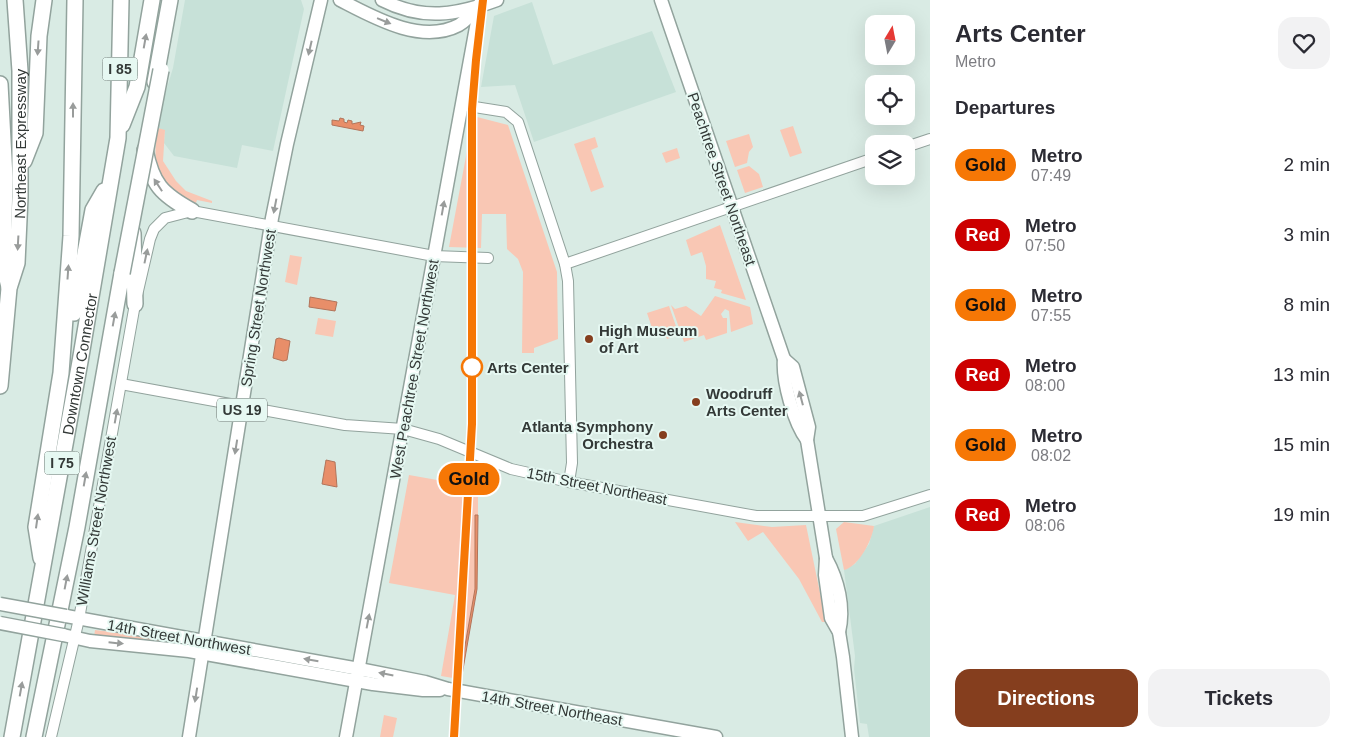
<!DOCTYPE html>
<style>
:root{--surface:#fff;--page:#f2f2f3;--text:#2b2b33;--muted:#7c7c81;--accent:#853e1e}
body{margin:0;font-family:Arial,sans-serif;background:var(--page);color:var(--text);height:100vh;display:flex;flex-direction:column;font-size:19px;white-space:nowrap}
*{box-sizing:border-box;margin:0}
p{font-size:16px;color:var(--muted)}
.icon{flex:none;width:28px;height:28px;fill:none;stroke:currentColor;stroke-width:2;stroke-linecap:round;stroke-linejoin:round}
.map{position:relative;flex:1;overflow:hidden}
.details{display:flex;flex-direction:column;background:var(--surface);width:425px}
.details>*{flex:none}
.badge{padding:0 10px;border-radius:16px;font-size:18px;line-height:32px}
.needle{width:32px;rotate:10deg}
.buttons{position:absolute;left:865px;top:15px;display:grid;gap:10px}
.buttons a{display:grid;place-items:center;width:50px;height:50px;border-radius:10px;background:var(--surface);box-shadow:0 5px 20px #0002;font-size:25px}
.map>.badge{position:absolute;translate:-50% -50%;box-shadow:0 0 0 2px #fff}
h2{padding:0 25px;font-size:19px;line-height:45px}
.round{display:grid;place-items:center;flex:none;width:52px;height:52px;border-radius:15px;background:var(--page)}
.summary{display:flex;align-items:center;justify-content:space-between;height:85px;padding:0 25px}
h1{font-size:24px;font-weight:700;line-height:38px}
.button{display:flex;gap:10px;margin-top:auto;padding:10px 25px}
.button a{flex:1;height:58px;border-radius:15px;background:var(--accent);color:#fff;font-size:20px;font-weight:700;line-height:58px;text-align:center}
.button a+a{background:var(--page);color:var(--text)}
ul{padding:0;list-style:none}
li{display:flex;align-items:center;gap:15px;height:70px;padding:0 25px}
li div{flex:1}
li b{display:block;font-size:19px}
li em{font-style:normal}
li .badge{min-width:55px;font-weight:700;text-align:center}
main{display:flex;flex:1;min-height:0}
.map>svg:first-child{display:block}
.built{fill:#c7e1d8}
.green{fill:#f9c7b4}
.water{fill:#e88e69;stroke:#b2745a}
.lines{fill:none;stroke-linecap:round;stroke-linejoin:round}
.minor-casing{stroke:#92a39d;stroke-width:12}
.major-casing{stroke:#92a39d;stroke-width:15}
.highway-casing{stroke:#92a39d;stroke-width:18}
.minor{stroke:#fff;stroke-width:10}
.major{stroke:#fff;stroke-width:12}
.highway{stroke:#fff;stroke-width:15}
.major-bridge-casing{stroke:#92a39d;stroke-width:15;stroke-linecap:butt}
.highway-bridge-casing{stroke:#92a39d;stroke-width:18;stroke-linecap:butt}
.major-bridge{stroke:#fff;stroke-width:12}
.highway-bridge{stroke:#fff;stroke-width:15}
.oneway{fill:#999c9b}
.line-casing{stroke:#fff;stroke-width:11}
.line{stroke:#f67705;stroke-width:8}
.poi-dot{fill:#853e1e;stroke:#e6f8f2;stroke-width:2}
.stop-dot{fill:#fff;stroke:#f67705;stroke-width:2.5}
.labels{text-anchor:middle;dominant-baseline:central;stroke-width:4;stroke-linejoin:round;paint-order:stroke}
.shield{fill:#e6f8f2;stroke:#69726f;stroke-width:1}
.shield-label{font-size:14px;font-weight:bold;fill:#333937}
.street-label{font-size:15px;fill:#333937;stroke:#e6f8f2}
.poi-label{font-size:15px;font-weight:bold;fill:#333937;stroke:#e6f8f2;text-anchor:start}
.stop-label{font-size:15px;font-weight:bold;fill:#333937;stroke:#e6f8f2;text-anchor:start}
</style>
<main>
<div class="map">
<svg width="930" height="737" viewBox="0 0 930 737">
<rect width="100%" height="100%" fill="#d9ebe4"/>
<!-- built -->
<g class="built">
<polygon points="185,0 301,0 304,9 273,151 242,145 237,168 174,156 164,143 165,131 158,128 163,101 173,68"/>
<polygon points="532,2 553,65 652,31 676,92 534,142 515,85 481,87 494,16"/>
<polygon points="930,507 930,737 869,737 867,724 860,723 854,669 855,656 844,570 855,564 869,544 874,526"/>
</g>
<!-- green -->
<g class="green">
<polygon points="477,117 508,125 557,272 558,339 534,348 534,353 522,353 523,272 518,259 507,249 506,214 482,214 481,248 449,247 473,119"/>
<polygon points="793,126 802,153 790,157 780,130"/>
<path d="M158,128L165,130L163,161L176,181L186,191L212,201V203L197,200L196,203C157,195 151,162 158,128Z"/>
<polygon points="749,134 753,147 749,152 747,163 735,167 726,141"/>
<polygon points="595,137 598,147 591,150 604,187 591,192 574,144"/>
<polygon points="677,148 680,158 666,163 662,153"/>
<polygon points="749,166 759,174 763,187 745,193 737,170"/>
<polygon points="720,225 746,300 721,293 722,290 714,288 716,281 706,279 706,266 702,252 691,256 686,240"/>
<polygon points="290,255 302,257 297,285 285,282"/>
<polygon points="715,296 750,307 753,324 731,332 729,311 725,309 721,314 723,318 727,318 727,333 706,340 704,335 684,342 671,305 675,309 686,306 701,316"/>
<polygon points="669,306 679,335 667,339 664,331 654,334 647,313"/>
<polygon points="318,318 336,321 333,337 315,334"/>
<polygon points="409,475 454,483 452,496 478,496 478,515 475,516 475,589 459,679 441,676 455,595 389,583"/>
<polygon points="735,522 772,527 806,525 826,622 822,622 799,579 763,532 748,541"/>
<path d="M844,522L874,526C872,541 858,567 844,570L836,529Z"/>
<polygon points="95,630 160,638 182,643 94,637"/>
<polygon points="384,715 397,718 393,737 380,737"/>
</g>
<!-- water -->
<g class="water">
<polygon points="340,118 344,119 344,122 347,123 348,120 352,121 352,124 361,122 360,125 364,126 363,131 332,125 332,120 339,121"/>
<polygon points="310,297 337,302 335,311 309,307"/>
<polygon points="279,338 290,341 287,360 283,361 273,358 276,339"/>
<polygon points="326,460 335,462 337,487 322,484"/>
<polygon points="475,515 478,515 477,589 462,675 460,674 475,589"/>
</g>
<g class="lines">
<defs>
<g id="minor">
<polyline points="462,105 506,112 518,122 565,264 568,281 572,463 569,482"/>
<polyline points="906,147 930,139"/>
<polyline points="565,264 874,158"/>
<polyline points="121,384 345,425 403,429 439,439 511,469 569,482 756,516 863,516 930,495"/>
<polyline points="51,737 79,619 135,304 150,239 154,229 165,218 192,211 434,256 488,258"/>
</g>
<g id="major">
<path d="M340,0C373,17 421,45 459,25C467,20 473,13 479,6"/>
<path d="M382,0C423,21 456,15 497,0"/>
<path d="M661,0L784,359C782,381 794,423 807,440"/>
<polyline points="784,359 793,367 809,427 807,440 826,558 825,575 831,618 839,632 843,657 852,737"/>
<path d="M826,558C838,580 845,607 839,632"/>
<polyline points="66,616 359,669 425,682 448,689 716,737"/>
<polyline points="63,635 90,641 189,651 373,684 423,690 440,690"/>
<polyline points="189,737 272,218 287,144 321,0"/>
<polyline points="346,737 481,0"/>
</g>
<g id="highway">
<polyline points="155,82 170,0"/>
<polyline points="0,84 5,178 3,262 9,287"/>
<polyline points="122,125 137,87 152,0"/>
<path d="M145,150C152,184 161,194 192,211"/>
<polyline points="24,161 35,133 39,36 44,0"/>
<polyline points="133,233 135,304"/>
<polyline points="74,313 93,210 104,191"/>
<path id="s1" d="M0,386L9,288L17,263L20,197V71L15,0"/>
<polyline points="41,558 36,527 61,373 71,236 75,0"/>
<path id="s2" d="M12,737L81,356L118,138L121,0"/>
<polyline points="34,737 77,527 122,273"/>
</g>
</defs>
<!-- minor casing -->
<use href="#minor" class="minor-casing"/>
<!-- major casing -->
<use href="#major" class="major-casing"/>
<!-- highway casing -->
<use href="#highway" class="highway-casing"/>
<!-- minor -->
<use href="#minor" class="minor"/>
<!-- major -->
<use href="#major" class="major"/>
<!-- highway -->
<use href="#highway" class="highway"/>
<defs>
<g id="major-bridge">
<polyline points="0,604 66,616"/>
<polyline points="0,623 63,635"/>
</g>
<polyline id="highway-bridge" points="122,273 161,70"/>
</defs>
<!-- major-bridge casing -->
<use href="#major-bridge" class="major-bridge-casing"/>
<!-- highway-bridge casing -->
<use href="#highway-bridge" class="highway-bridge-casing"/>
<!-- major-bridge -->
<use href="#major-bridge" class="major-bridge"/>
<!-- highway-bridge -->
<use href="#highway-bridge" class="highway-bridge"/>
</g>
<!-- one-way arrows -->
<defs><path id="oneway-solid" d="M-6-.8H1V-3.2L6.5 0L1 3.2V.8H-6Z" transform="scale(1.25)"/></defs>
<g class="oneway">
<use href="#oneway-solid" transform="translate(384 21) rotate(22)"/>
<use href="#oneway-solid" transform="translate(145 41) rotate(-80)"/>
<use href="#oneway-solid" transform="translate(38 48) rotate(94)"/>
<use href="#oneway-solid" transform="translate(310 48) rotate(103)"/>
<use href="#oneway-solid" transform="translate(73 110) rotate(-90)"/>
<use href="#oneway-solid" transform="translate(158 185) rotate(-123)"/>
<use href="#oneway-solid" transform="translate(275 206) rotate(101)"/>
<use href="#oneway-solid" transform="translate(443 208) rotate(-80)"/>
<use href="#oneway-solid" transform="translate(18 243) rotate(93)"/>
<use href="#oneway-solid" transform="translate(146 256) rotate(-78)"/>
<use href="#oneway-solid" transform="translate(68 272) rotate(-86)"/>
<use href="#oneway-solid" transform="translate(114 319) rotate(-80)"/>
<use href="#oneway-solid" transform="translate(801 398) rotate(-105)"/>
<use href="#oneway-solid" transform="translate(116 416) rotate(-80)"/>
<use href="#oneway-solid" transform="translate(236 447) rotate(99)"/>
<use href="#oneway-solid" transform="translate(85 479) rotate(-80)"/>
<use href="#oneway-solid" transform="translate(37 521) rotate(-82)"/>
<use href="#oneway-solid" transform="translate(66 582) rotate(-79)"/>
<use href="#oneway-solid" transform="translate(368 621) rotate(-79)"/>
<use href="#oneway-solid" transform="translate(116 643) rotate(6)"/>
<use href="#oneway-solid" transform="translate(311 660) rotate(-170)"/>
<use href="#oneway-solid" transform="translate(386 674) rotate(-169)"/>
<use href="#oneway-solid" transform="translate(21 689) rotate(-80)"/>
<use href="#oneway-solid" transform="translate(196 695) rotate(99)"/>
</g>
<g class="lines">
<defs>
<polyline id="line" points="454,737 472,424 472,109 476,60 483,0"/>
</defs>
<!-- line casing -->
<use href="#line" class="line-casing"/>
<!-- line -->
<use href="#line" class="line"/>
</g>
<!-- markers -->
<g class="poi-dot">
<circle cx="589" cy="339" r="5"/>
<circle cx="696" cy="402" r="5"/>
<circle cx="663" cy="435" r="5"/>
</g>
<circle class="stop-dot" cx="472" cy="367" r="10"/>
<g class="labels">
<!-- shield labels -->
<g class="shield">
<rect x="102.5" y="57.5" width="35" height="23" rx="4"/>
<rect x="217" y="398.5" width="50" height="23" rx="4"/>
<rect x="44.5" y="451.5" width="35" height="23" rx="4"/>
</g>
<g class="shield-label">
<text x="120" y="69">I 85</text>
<text x="242" y="410">US 19</text>
<text x="62" y="463">I 75</text>
</g>
<!-- street labels -->
<g class="street-label">
<text stroke="none"><textPath href="#s1" startOffset="244">Northeast Expressway</textPath></text>
<text transform="translate(722 179) rotate(71)">Peachtree Street Northeast</text>
<text transform="translate(258 308) rotate(-81)">Spring Street Northwest</text>
<text stroke="none"><textPath href="#s2" startOffset="379">Downtown Connector</textPath></text>
<text transform="translate(414 369) rotate(-80)">West Peachtree Street Northwest</text>
<text transform="translate(597 486) rotate(11)">15th Street Northeast</text>
<text transform="translate(96 521) rotate(-80)">Williams Street Northwest</text>
<text transform="translate(179 637) rotate(10)">14th Street Northwest</text>
<text transform="translate(552 708) rotate(10)">14th Street Northeast</text>
</g>
<!-- poi labels -->
<g class="poi-label">
<text x="599" y="330">High Museum<tspan x="599" dy="17">of Art</tspan></text>
<text x="706" y="393">Woodruff<tspan x="706" dy="17">Arts Center</tspan></text>
<text x="653" y="426" text-anchor="end">Atlanta Symphony<tspan x="653" dy="17">Orchestra</tspan></text>
</g>
<!-- stop labels -->
<g class="stop-label">
<text x="487" y="367">Arts Center</text>
</g>
</g>
</svg>
<div class="buttons">
<a><svg class="needle" viewBox="-14 -14 28 28"><path d="M0-13l5 13h-10z" fill="#e53935"/><path d="M0 13l5-13h-10z" fill="#7c7c81"/></svg></a>
<a><svg class="icon" aria-label="locate" viewBox="0 0 24 24"><circle cx="12" cy="12" r="6"/><path d="M12 2v4M12 18v4M2 12h4M18 12h4"/></svg></a>
<a><svg class="icon" aria-label="layers" viewBox="0 0 24 24"><path d="M12 4l9 5-9 5-9-5zM3 14l9 5 9-5"/></svg></a>
</div>
<b class="badge" style="left:469px;top:479px;background:#f67705;color:#111">Gold</b>
</div>
<section class="details">
<div class="summary"><div><h1>Arts Center</h1><p>Metro</p></div><a class="round"><svg class="icon" aria-label="heart" viewBox="0 0 24 24"><path d="M12 20l-8-8c-3-5 5-10 8-4 3-6 11-1 8 4z"/></svg></a></div>
<h2>Departures</h2>
<ul>
<li><span class="badge" style="background:#f67705;color:#111">Gold</span><div><b>Metro</b><p>07:49</p></div><em>2 min</em></li>
<li><span class="badge" style="background:#c00;color:#fff">Red</span><div><b>Metro</b><p>07:50</p></div><em>3 min</em></li>
<li><span class="badge" style="background:#f67705;color:#111">Gold</span><div><b>Metro</b><p>07:55</p></div><em>8 min</em></li>
<li><span class="badge" style="background:#c00;color:#fff">Red</span><div><b>Metro</b><p>08:00</p></div><em>13 min</em></li>
<li><span class="badge" style="background:#f67705;color:#111">Gold</span><div><b>Metro</b><p>08:02</p></div><em>15 min</em></li>
<li><span class="badge" style="background:#c00;color:#fff">Red</span><div><b>Metro</b><p>08:06</p></div><em>19 min</em></li>
</ul>
<div class="button"><a>Directions</a><a>Tickets</a></div>
</section>
</main>
